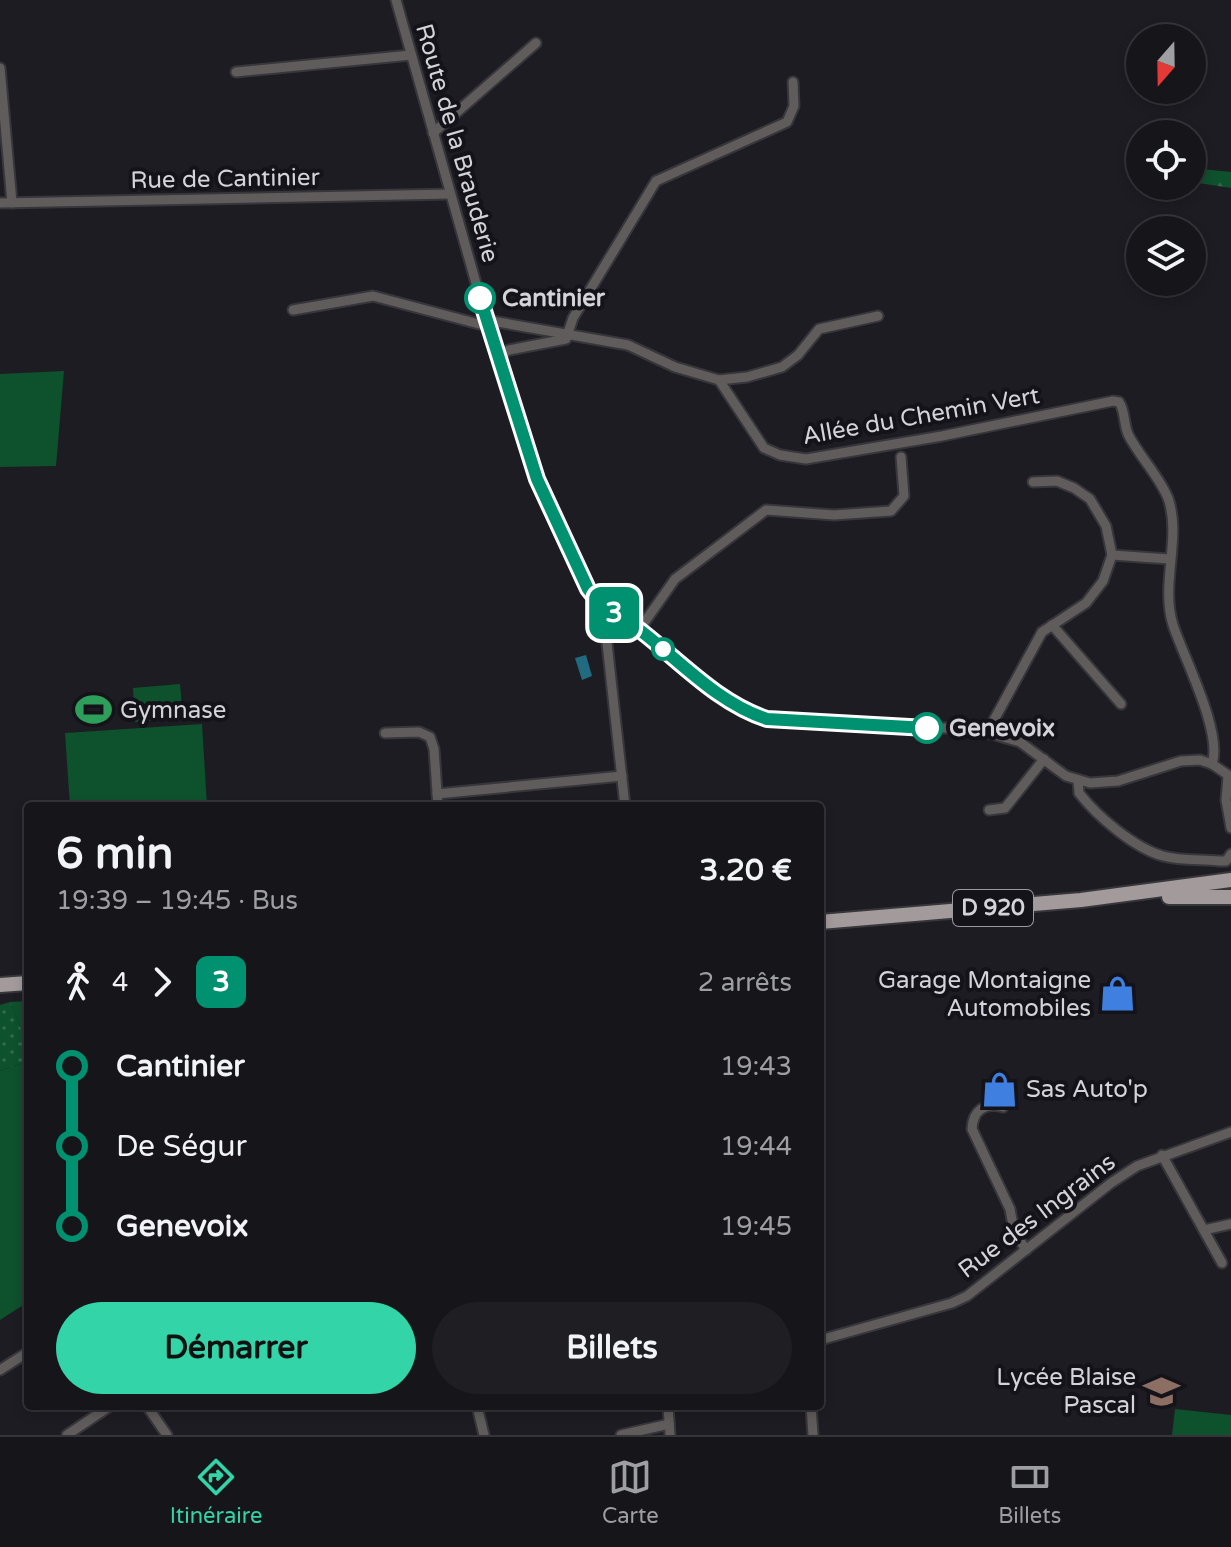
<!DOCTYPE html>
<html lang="fr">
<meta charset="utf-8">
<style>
:root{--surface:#16151a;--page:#1f1e23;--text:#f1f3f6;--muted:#9e9fa2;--line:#353439;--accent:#33d4a8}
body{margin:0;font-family:"Varela Round",sans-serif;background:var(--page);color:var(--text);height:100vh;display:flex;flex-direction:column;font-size:30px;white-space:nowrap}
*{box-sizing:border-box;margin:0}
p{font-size:26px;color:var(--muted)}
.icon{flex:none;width:44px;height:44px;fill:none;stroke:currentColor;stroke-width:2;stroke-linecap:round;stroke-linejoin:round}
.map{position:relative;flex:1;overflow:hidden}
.side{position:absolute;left:24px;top:802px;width:800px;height:608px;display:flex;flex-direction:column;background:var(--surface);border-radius:8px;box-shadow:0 4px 12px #0003,0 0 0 2px var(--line)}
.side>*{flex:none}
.badge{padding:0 16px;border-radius:12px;font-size:28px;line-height:52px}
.needle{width:52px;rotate:200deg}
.buttons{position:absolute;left:1126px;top:24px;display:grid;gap:16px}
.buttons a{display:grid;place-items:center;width:80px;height:80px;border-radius:50%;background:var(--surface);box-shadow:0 4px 12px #0003,0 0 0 2px var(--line);font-size:40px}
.map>.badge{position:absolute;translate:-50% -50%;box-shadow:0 0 0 4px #fff}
.legs{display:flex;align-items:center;gap:12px;height:88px;padding:0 32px;font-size:26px}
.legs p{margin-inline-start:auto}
.head{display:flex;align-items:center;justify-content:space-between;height:136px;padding:0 32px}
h1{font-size:44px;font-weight:700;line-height:60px}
.action{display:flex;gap:16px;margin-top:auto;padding:16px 32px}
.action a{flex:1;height:92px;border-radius:48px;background:var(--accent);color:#111;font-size:32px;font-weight:700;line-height:92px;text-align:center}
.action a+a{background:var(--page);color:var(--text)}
ul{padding:0 32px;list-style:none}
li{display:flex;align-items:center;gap:28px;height:80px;font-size:30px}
li i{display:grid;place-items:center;width:12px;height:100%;margin:0 10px;background:currentColor}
li i::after{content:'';width:20px;height:20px;margin:-10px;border:6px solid;border-radius:50%;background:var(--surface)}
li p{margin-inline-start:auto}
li:first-child i{background:linear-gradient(#0000 50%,currentColor 0)}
li:last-child i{background:linear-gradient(currentColor 50%,#0000 0)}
.tabs{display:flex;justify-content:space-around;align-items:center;height:112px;border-top:2px solid var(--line);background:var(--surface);font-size:22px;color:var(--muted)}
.tabs a{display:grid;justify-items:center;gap:4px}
.tabs .active{color:var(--accent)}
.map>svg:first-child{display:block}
.grass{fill:#0e512d}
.forest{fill:url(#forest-firs)}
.park{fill:url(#park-dots)}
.water{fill:#206b7f}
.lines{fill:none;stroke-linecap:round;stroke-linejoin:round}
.minor-casing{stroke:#37363b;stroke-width:13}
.primary-casing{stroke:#37363b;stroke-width:18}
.minor{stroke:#605c5c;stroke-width:9}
.primary{stroke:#a39b9b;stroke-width:14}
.line-1-casing{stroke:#fff;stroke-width:18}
.line-1{stroke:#009270;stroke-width:12}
.stop-1-dot{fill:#fff;stroke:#009270;stroke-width:4}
.labels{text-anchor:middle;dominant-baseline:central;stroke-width:8;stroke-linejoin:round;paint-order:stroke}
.shield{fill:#141319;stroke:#9a9a9f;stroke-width:2}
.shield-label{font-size:22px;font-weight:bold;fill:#d4d4d8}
.street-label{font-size:24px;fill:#d4d4d8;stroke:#141319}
.stop-label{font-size:24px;font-weight:bold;fill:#d4d4d8;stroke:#141319;text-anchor:start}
.poi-label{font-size:24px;fill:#d4d4d8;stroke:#141319;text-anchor:start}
</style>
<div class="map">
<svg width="1231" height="1435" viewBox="0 0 1231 1435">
<defs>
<pattern id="forest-firs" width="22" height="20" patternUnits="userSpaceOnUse" patternTransform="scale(2)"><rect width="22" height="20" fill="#0e512d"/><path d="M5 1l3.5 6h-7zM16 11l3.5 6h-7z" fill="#30694b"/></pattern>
<pattern id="park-dots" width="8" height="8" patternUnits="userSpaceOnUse" patternTransform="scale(2)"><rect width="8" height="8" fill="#0e512d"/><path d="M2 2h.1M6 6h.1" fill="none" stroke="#30694b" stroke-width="1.8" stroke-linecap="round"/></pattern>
</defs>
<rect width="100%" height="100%" fill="#1d1c22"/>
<!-- grass -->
<g class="grass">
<polygon points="64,371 56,466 0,467 0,374"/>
<polygon points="180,684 183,718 135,722 133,688"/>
<polygon points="202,724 207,806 70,806 65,733"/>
<polygon points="28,1001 28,1046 10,1002"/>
<polygon points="28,1061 28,1302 0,1320 0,1071"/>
<polygon points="1175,1409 1231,1415 1231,1435 1172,1435"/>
</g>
<!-- forest -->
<polygon class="forest" points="1192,168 1231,172 1231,188 1192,182"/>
<!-- park -->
<polygon class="park" points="10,1002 28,1046 28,1061 0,1071 0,1005"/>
<!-- water -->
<polygon class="water" points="586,655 592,676 582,680 575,658"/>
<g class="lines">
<defs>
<g id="minor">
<polyline points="396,0 483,308 537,479 588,589 598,603 606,634 625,806"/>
<polyline points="0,68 12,203"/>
<polyline points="236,72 411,55"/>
<polyline points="433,133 536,43"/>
<polyline points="0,203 450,194"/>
<polyline points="293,310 373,296 479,324 492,321 628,345 675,367 719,380 747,377 782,367 798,355 819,329 878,316"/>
<polyline points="498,356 509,350 566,339 573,318 656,181 787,122 794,106 793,82"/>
<path d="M719,380L764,448L780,455L806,459L942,436L1113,401L1119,402C1126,412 1123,425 1129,436C1140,457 1159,476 1168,498C1182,538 1160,583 1173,625C1184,658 1223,733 1212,764"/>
<polyline points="1112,555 1169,559"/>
<polyline points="598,603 639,630 725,699 767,719 903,728 971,728 1020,742 1066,776 1090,783 1118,781 1181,761 1200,760 1212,764 1231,777"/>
<polyline points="1052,625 1121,704"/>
<polyline points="639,630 675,579 766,510 834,515 891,511 904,496 901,457"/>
<polyline points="606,634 626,621"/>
<polyline points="988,731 1042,632 1086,603 1103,581 1112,555 1106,526 1090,499 1074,488 1057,481 1033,482"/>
<polyline points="385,733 419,732 430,737 434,749 438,806"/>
<polyline points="1228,776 1226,800 1231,828"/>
<path d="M1078,780L1079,793C1097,816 1134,848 1163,856C1181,861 1201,859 1219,861H1226L1231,854"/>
<polyline points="437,794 622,776"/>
<polyline points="989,810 1005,808 1044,759"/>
<path d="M1003,1107C985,1102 973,1110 972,1129L1010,1209L1014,1231L1026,1250"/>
<polyline points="1162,1155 1222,1263"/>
<polyline points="1204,1230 1231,1224"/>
<polyline points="820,1340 952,1303 967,1296 1111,1183 1137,1166 1231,1132"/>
<polyline points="0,1370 28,1352"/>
<polyline points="147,1406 167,1435"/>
<polyline points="477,1406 484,1435"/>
<polyline points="668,1406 670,1435"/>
<polyline points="811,1406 813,1435"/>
<polyline points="67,1435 110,1406"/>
<polyline points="621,1435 669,1424"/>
</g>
<g id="primary">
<polyline points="1169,897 1231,897"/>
<polyline points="820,922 1081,900 1231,880"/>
<polyline points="0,985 28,983"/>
</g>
</defs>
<!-- minor casing -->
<use href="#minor" class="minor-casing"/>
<!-- primary casing -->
<use href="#primary" class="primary-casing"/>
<!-- minor -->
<use href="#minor" class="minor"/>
<!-- primary -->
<use href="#primary" class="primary"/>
</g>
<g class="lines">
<defs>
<path id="line-1" d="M480,298L537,479L588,589C602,608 622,617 641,631C681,662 718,703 767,719L927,728"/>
</defs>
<!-- line-1 casing -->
<use href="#line-1" class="line-1-casing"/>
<!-- line-1 -->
<use href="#line-1" class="line-1"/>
</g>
<!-- icons -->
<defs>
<symbol id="stadium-bare" viewBox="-9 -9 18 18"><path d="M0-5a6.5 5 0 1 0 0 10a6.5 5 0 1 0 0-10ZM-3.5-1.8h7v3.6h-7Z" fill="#2e9e5b" stroke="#141319" stroke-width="2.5" paint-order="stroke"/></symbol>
<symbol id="shop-bare" viewBox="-9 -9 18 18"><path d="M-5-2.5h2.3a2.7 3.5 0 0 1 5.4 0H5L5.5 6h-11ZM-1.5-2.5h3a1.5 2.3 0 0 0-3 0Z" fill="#3f7fe0" stroke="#141319" stroke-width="2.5" paint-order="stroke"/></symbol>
<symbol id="school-bare" viewBox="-9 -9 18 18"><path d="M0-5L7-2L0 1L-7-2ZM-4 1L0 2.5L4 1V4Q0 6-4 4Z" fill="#8d6e63" stroke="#141319" stroke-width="2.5" paint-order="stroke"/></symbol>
</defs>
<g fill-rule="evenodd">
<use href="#stadium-bare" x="68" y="684" width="51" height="51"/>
<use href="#shop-bare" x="1092" y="968" width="51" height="51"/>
<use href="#shop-bare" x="974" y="1064" width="51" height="51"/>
<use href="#school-bare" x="1136" y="1366" width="51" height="51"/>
</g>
<!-- markers -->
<g class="stop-1-dot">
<circle cx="480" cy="298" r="14"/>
<circle cx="663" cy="649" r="10"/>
<circle cx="927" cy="728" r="14"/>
</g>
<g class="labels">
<!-- shield labels -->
<rect class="shield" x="953" y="890" width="80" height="36" rx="6"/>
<g class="shield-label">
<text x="993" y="908">D 920</text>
</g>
<!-- street labels -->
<g class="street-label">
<text transform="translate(457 143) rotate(74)">Route de la Brauderie</text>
<text transform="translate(225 179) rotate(-1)">Rue de Cantinier</text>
<text transform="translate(921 416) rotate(-10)">Allée du Chemin Vert</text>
<text transform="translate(1037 1216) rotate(-37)">Rue des Ingrains</text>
</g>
<!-- stop labels -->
<g class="stop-label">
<text x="502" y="298">Cantinier</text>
<text x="949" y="728">Genevoix</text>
</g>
<!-- poi labels -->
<g class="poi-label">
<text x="120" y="710">Gymnase</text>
<text x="1091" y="980" text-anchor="end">Garage Montaigne<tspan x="1091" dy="28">Automobiles</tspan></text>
<text x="1026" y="1089">Sas Auto'p</text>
<text x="1136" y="1377" text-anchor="end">Lycée Blaise<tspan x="1136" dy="28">Pascal</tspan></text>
</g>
</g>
</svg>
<div class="buttons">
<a><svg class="needle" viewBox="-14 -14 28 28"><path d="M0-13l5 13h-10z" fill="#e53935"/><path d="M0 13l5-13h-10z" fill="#9e9fa2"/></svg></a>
<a><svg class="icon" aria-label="locate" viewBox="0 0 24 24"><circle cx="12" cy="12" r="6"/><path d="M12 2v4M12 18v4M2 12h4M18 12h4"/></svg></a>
<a><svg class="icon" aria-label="layers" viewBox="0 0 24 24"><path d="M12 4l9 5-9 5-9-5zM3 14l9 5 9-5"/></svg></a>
</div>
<b class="badge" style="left:614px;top:613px;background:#009270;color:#fff">3</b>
<section class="side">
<div class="head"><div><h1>6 min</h1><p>19:39 – 19:45 · Bus</p></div><b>3.20 €</b></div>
<div class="legs"><svg class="icon" aria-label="walk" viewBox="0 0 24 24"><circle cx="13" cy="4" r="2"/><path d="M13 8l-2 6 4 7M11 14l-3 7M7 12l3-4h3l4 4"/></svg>4<svg class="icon" aria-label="forward" viewBox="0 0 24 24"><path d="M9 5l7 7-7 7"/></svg><b class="badge" style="background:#009270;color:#fff">3</b><p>2 arrêts</p></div>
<ul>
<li><i style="color:#009270"></i><b>Cantinier</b><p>19:43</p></li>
<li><i style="color:#009270"></i><span>De Ségur</span><p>19:44</p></li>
<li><i style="color:#009270"></i><b>Genevoix</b><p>19:45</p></li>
</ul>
<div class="action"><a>Démarrer</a><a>Billets</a></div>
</section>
</div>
<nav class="tabs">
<a class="active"><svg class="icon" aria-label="directions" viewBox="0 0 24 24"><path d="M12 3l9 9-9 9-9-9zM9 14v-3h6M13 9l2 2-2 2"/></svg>Itinéraire</a>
<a><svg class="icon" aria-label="map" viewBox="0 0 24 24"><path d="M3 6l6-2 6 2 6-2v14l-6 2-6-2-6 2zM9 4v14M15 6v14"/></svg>Carte</a>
<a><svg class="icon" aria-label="tickets" viewBox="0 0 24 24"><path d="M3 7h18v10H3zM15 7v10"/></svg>Billets</a>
</nav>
